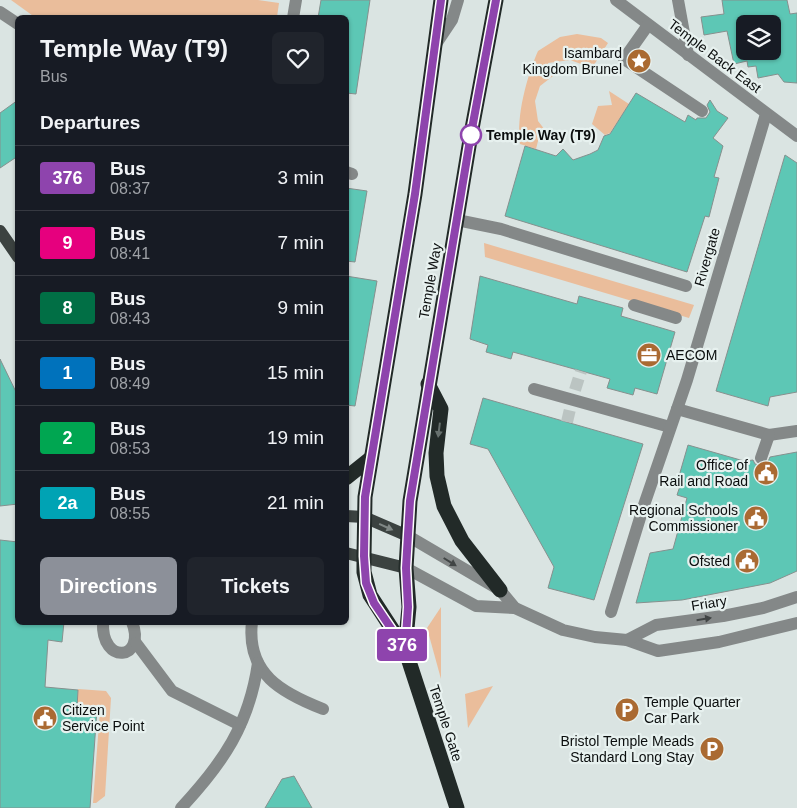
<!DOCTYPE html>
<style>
:root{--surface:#171b24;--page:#20242c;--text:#f1f3f6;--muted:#9ea1a6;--line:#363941;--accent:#8c9099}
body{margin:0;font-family:Arial,sans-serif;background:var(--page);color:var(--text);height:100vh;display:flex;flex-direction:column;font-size:19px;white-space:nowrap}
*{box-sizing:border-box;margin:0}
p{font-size:16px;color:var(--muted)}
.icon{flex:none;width:28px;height:28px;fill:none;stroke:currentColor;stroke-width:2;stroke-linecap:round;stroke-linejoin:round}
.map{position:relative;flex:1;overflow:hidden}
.side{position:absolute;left:15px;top:15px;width:334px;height:610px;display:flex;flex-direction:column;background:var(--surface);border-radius:8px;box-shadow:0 1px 4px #0004}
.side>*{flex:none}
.badge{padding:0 10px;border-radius:4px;font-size:18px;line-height:32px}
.buttons{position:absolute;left:736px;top:15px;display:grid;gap:10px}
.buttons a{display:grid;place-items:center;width:45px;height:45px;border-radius:8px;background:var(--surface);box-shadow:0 1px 4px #0004;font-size:25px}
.map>.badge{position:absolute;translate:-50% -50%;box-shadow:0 0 0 2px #fff}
h2{padding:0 25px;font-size:19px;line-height:45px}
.round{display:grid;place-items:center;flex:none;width:52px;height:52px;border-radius:8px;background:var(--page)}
.overview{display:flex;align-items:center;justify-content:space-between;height:85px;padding:0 25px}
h1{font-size:24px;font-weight:700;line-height:38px}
.primary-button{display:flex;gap:10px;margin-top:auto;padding:10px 25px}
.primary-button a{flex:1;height:58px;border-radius:8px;background:var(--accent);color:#fff;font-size:20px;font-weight:700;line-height:58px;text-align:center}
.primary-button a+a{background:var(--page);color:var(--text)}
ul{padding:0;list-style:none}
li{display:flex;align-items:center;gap:15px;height:65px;padding:0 25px;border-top:1px solid var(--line)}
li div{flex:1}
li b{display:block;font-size:19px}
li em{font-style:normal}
li .badge{min-width:55px;font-weight:700;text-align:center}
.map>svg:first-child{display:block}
.green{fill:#eabd9b}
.building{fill:#5dc7b5;stroke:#86908e;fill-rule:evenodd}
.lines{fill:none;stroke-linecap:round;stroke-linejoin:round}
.minor-tunnel{stroke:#bbc4c2;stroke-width:12;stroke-dasharray:12 6;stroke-linecap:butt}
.minor{stroke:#848888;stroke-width:12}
.major{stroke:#3b4240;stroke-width:12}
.highway{stroke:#222a28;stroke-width:15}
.oneway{fill:#67706e}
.oneway2{fill:#808886}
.oneway3{fill:#414545}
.line-casing{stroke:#fff;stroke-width:11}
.line{stroke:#8e44ad;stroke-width:8}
.stop-dot{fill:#fff;stroke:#8e44ad;stroke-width:2.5}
.labels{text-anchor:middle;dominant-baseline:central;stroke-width:4.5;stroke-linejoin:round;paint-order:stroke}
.poi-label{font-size:14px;fill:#0b0e0e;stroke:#e7f1ef;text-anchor:end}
.street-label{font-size:14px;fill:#0b0e0e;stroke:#e7f1ef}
.stop-label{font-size:14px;font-weight:bold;fill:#0b0e0e;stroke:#e7f1ef;text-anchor:start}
</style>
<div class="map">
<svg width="797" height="808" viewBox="0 0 797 808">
<rect width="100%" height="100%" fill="#dae4e2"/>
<!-- green -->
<g class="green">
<polygon points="11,0 258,0 279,3 277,17 36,18"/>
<path d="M577,34L601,38L608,43L592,68L570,60L548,63L553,76L540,86L535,101L538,121L545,130L559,137L557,141L539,137L536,149L520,144C516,116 527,76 538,51L560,37Z"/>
<polygon points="609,91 629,104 610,133 605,135 592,124 598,106 612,105"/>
<polygon points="484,243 694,305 689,318 485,257"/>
<polygon points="441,607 441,679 427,628"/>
<polygon points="493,686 468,728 465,694"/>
<polygon points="78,689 106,691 111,698 105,796 96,803 93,803 100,710 77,708"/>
</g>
<!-- building -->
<g class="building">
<polygon points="321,0 370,0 356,94 346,93 346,18 318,18"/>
<path d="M722,0H787L790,14L797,13V83L784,82L778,74L758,78L756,66L748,67L747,61L734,64L727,31L704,35L701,17L724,14ZM745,24H772V51H745Z"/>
<polygon points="636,93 685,122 688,115 696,120 697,118 706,118 710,112 707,105 710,100 717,111 728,118 713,138 723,146 714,177 719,178 709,217 705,216 687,272 505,216 525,146 556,156 563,149 573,160 590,154 598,150 604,136 610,134"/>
<polygon points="18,100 18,156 0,168 0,113"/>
<polygon points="785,155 797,163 797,392 770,397 768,406 716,391"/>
<polygon points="346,188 367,191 355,262 346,261"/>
<polygon points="346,276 377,281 355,406 346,405"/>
<polygon points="480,276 577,304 579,296 623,308 621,316 675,332 657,394 635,388 633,395 607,388 610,379 513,352 511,359 486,352 488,345 470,339"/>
<polygon points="0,359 18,396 18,504 0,506"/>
<polygon points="483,398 643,444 594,600 548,588 554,567 488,449 470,444"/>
<polygon points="688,445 744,461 753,460 755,464 762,466 767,464 770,457 797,452 797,571 770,583 682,600 636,603 650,553 673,549 687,498 677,495 683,477 679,476"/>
<polygon points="0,540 18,542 18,622 64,622 62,642 48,640 45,687 78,690 77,708 97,709 90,808 0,808"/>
<polygon points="294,776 312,808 265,808 282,779"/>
</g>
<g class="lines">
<!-- minor-tunnel -->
<g class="minor-tunnel">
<polyline points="575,390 581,371"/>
<polyline points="567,422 570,409"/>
</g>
<!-- minor -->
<g class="minor">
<polyline points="616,0 797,136"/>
<polyline points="678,0 688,55"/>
<polyline points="0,12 18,24"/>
<polyline points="293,18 296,0"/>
<polyline points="648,25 624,59 702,111"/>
<polyline points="436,44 452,20 458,0"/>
<polyline points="346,172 352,174"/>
<polyline points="457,220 501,229 686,286"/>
<polyline points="634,305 676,318"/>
<polyline points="534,389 670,427"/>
<polyline points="677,409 769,435 797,431"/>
<polyline points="761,458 769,435"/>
<polyline points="408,536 500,590 515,608 563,630 595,637 627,640 658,651 719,642 797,623"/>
<polyline points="406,568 476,606 515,608"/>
<polyline points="611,612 644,505 687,380 766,114"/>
<path d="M103,622C101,666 147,660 132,622"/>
<path d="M252,622C246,674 282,693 323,709"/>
<polyline points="627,640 656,625 723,616 763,608 797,597"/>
<polyline points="136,643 172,691 240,725"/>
<path d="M181,808C223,763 249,725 258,663"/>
</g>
<!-- major -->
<g class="major">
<polyline points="0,231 18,257"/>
<polyline points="346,516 364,517 408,536"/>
<polyline points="346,553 406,568"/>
</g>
<!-- highway -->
<g class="highway">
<polyline points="441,0 415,194 365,497 364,556 364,572 370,595 405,649 457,808"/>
<polyline points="428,384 441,409 436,453 437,476 444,506 462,541 500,590"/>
<polyline points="346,478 371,458"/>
<polyline points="405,649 409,607 406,568 410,501 471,134 496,0"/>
</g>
</g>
<!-- one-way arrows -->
<defs><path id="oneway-solid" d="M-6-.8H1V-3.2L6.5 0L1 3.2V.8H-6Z" transform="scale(1.25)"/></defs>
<use class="oneway" href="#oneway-solid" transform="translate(439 430) rotate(97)"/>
<use class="oneway2" href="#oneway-solid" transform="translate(386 527) rotate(24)"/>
<g class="oneway3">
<use href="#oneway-solid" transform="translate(450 562) rotate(32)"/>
<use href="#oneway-solid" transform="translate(704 619) rotate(-9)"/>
</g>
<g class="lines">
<defs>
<polyline id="line" points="441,0 415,194 365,497 364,556 366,583 374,603 405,649 408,607 406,568 410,501 471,134 496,0"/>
</defs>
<!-- line casing -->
<use href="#line" class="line-casing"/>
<!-- line -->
<use href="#line" class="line"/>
</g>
<!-- icons -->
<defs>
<symbol id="sight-disc" viewBox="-11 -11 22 22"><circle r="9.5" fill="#aa6a32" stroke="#e7f1ef"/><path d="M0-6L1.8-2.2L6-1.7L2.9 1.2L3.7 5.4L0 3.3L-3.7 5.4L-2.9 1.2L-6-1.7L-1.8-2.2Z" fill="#fff"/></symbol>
<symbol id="office-disc" viewBox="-11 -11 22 22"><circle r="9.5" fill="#aa6a32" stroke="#e7f1ef"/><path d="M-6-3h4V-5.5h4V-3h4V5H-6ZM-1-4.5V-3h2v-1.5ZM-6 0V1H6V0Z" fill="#fff"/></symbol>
<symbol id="civic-disc" viewBox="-11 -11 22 22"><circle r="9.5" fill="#aa6a32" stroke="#e7f1ef"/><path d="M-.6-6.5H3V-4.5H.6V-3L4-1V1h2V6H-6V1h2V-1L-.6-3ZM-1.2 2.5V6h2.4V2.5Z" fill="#fff"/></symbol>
<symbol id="parking-disc" viewBox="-11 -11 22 22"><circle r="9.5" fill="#aa6a32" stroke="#e7f1ef"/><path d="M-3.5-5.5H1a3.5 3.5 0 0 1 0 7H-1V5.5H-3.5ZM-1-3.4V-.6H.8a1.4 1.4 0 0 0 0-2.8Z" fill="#fff"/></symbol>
</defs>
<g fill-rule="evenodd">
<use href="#sight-disc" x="625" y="47" width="28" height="28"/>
<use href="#office-disc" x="635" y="341" width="28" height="28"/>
<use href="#civic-disc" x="752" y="459" width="28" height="28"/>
<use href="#civic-disc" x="742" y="504" width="28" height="28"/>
<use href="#civic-disc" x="733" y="547" width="28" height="28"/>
<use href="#parking-disc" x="613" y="696" width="28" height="28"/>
<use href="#civic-disc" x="31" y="704" width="28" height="28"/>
<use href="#parking-disc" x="698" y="735" width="28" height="28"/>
</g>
<!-- markers -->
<circle class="stop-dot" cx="471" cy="135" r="10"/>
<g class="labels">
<!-- poi labels -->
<g class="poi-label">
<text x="622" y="53">Isambard<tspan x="622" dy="16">Kingdom Brunel</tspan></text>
<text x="666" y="355" text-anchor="start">AECOM</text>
<text x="748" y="465">Office of<tspan x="748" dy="16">Rail and Road</tspan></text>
<text x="738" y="510">Regional Schools<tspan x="738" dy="16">Commissioner</tspan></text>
<text x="730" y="561">Ofsted</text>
<text x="644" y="702" text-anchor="start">Temple Quarter<tspan x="644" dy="16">Car Park</tspan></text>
<text x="62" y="710" text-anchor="start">Citizen<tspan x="62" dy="16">Service Point</tspan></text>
<text x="694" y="741">Bristol Temple Meads<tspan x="694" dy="16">Standard Long Stay</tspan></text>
</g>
<!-- street labels -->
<g class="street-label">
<text transform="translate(715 56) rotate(37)">Temple Back East</text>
<text transform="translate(707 257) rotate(-74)">Rivergate</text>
<text transform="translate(430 281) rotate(-80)">Temple Way</text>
<text transform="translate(709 603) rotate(-9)">Friary</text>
<text transform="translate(446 723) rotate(72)">Temple Gate</text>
</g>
<!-- stop labels -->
<g class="stop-label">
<text x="486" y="135">Temple Way (T9)</text>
</g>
</g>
</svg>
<div class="buttons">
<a><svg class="icon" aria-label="layers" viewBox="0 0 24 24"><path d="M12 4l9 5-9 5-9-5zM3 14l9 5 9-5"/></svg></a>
</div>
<b class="badge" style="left:402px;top:645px;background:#8e44ad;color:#fff">376</b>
<section class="side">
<div class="overview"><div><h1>Temple Way (T9)</h1><p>Bus</p></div><a class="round"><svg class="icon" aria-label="heart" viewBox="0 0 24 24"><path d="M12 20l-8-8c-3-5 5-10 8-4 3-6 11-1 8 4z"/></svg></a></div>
<h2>Departures</h2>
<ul>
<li><span class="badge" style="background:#8e44ad;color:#fff">376</span><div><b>Bus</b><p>08:37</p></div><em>3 min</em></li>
<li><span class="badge" style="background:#e6007e;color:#fff">9</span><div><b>Bus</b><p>08:41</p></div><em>7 min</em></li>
<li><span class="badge" style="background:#016f45;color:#fff">8</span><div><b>Bus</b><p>08:43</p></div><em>9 min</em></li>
<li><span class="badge" style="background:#0072bc;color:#fff">1</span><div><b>Bus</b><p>08:49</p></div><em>15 min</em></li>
<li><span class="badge" style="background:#00a651;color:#fff">2</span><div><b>Bus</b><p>08:53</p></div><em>19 min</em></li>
<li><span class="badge" style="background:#00a3b4;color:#fff">2a</span><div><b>Bus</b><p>08:55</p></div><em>21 min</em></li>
</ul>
<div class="primary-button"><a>Directions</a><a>Tickets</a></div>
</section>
</div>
